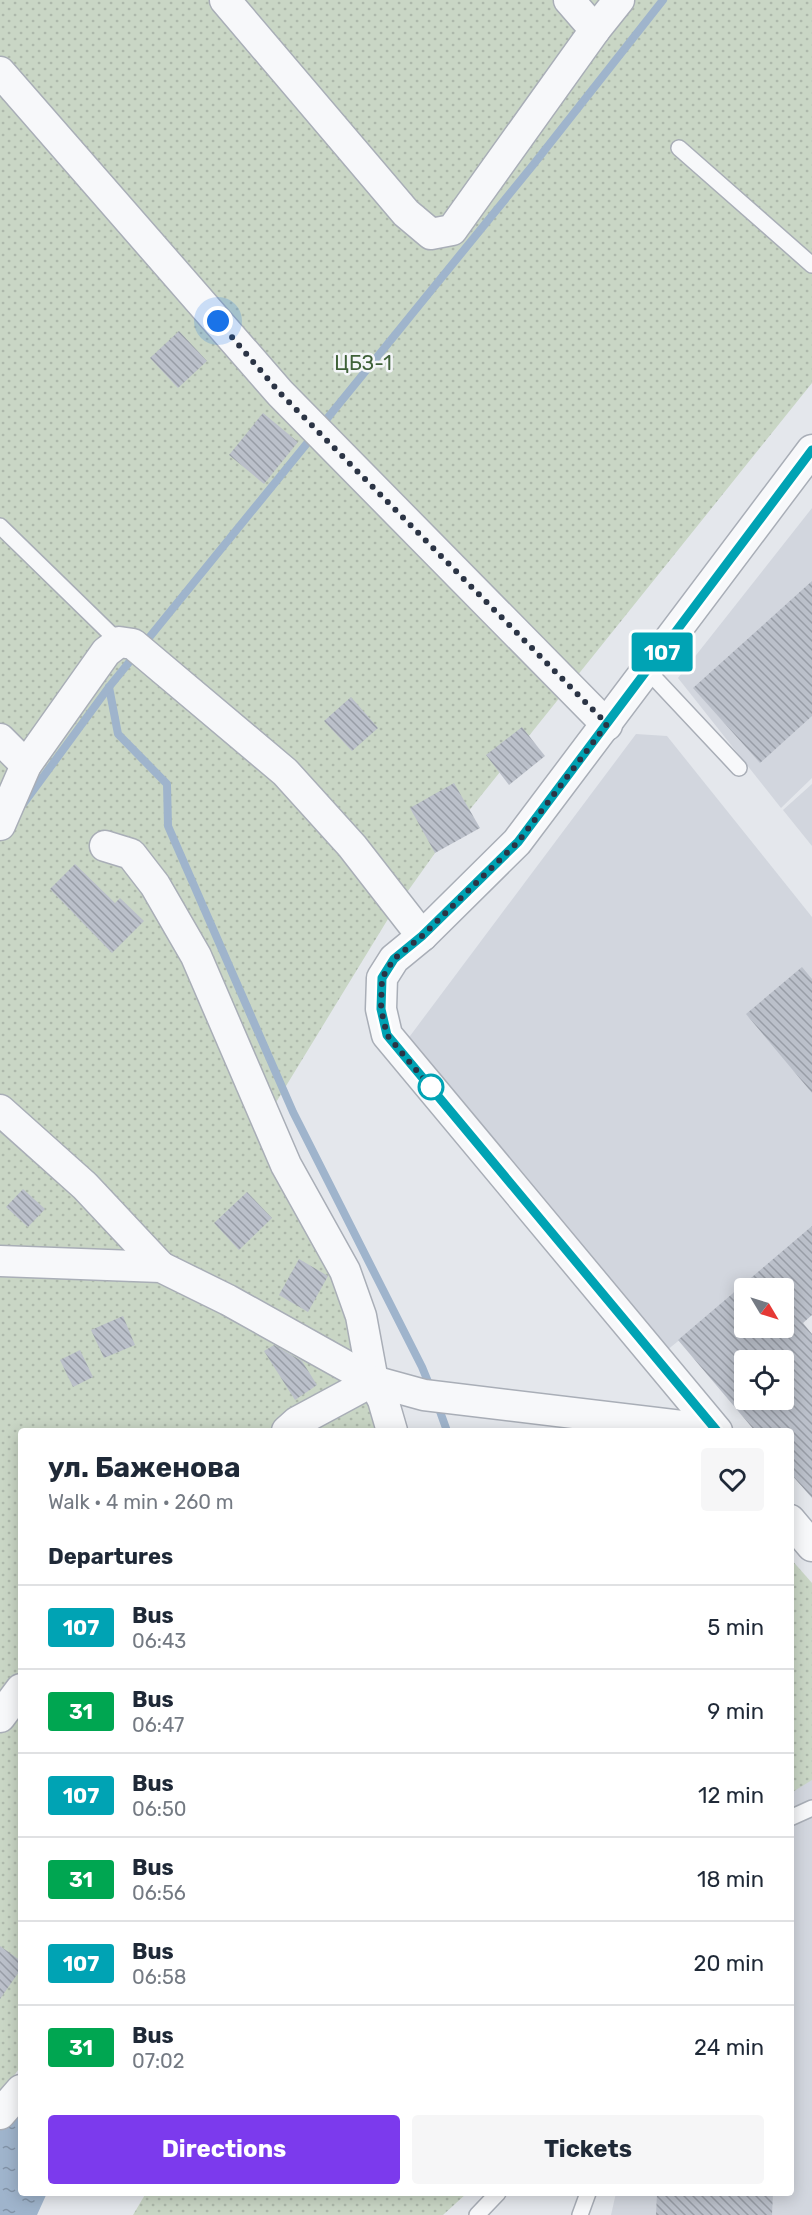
<!DOCTYPE html>
<meta charset="utf-8">
<style>
:root{--surface:#fff;--page:#f6f6f7;--text:#1f2937;--muted:#747a83;--line:#e0e1e3;--accent:#7c3aed}
body{margin:0;font-family:Rubik,sans-serif;background:var(--page);color:var(--text);height:100vh;display:flex;flex-direction:column;font-size:22px;white-space:nowrap}
*{box-sizing:border-box;margin:0}
p{font-size:20px;color:var(--muted)}
.icon{flex:none;width:33px;height:33px;fill:none;stroke:currentColor;stroke-width:2;stroke-linecap:round;stroke-linejoin:round}
.map{position:relative;flex:1;overflow:hidden}
.side{position:absolute;left:18px;top:1428px;width:776px;height:768px;display:flex;flex-direction:column;background:var(--surface);border-radius:6px;box-shadow:0 3px 15px #0003}
.side>*{flex:none}
.badge{padding:0 12px;border-radius:4px;font-size:21px;line-height:39px}
.needle{width:39px;rotate:128deg}
.buttons{position:absolute;left:734px;top:1278px;display:grid;gap:12px}
.buttons a{display:grid;place-items:center;width:60px;height:60px;border-radius:6px;background:var(--surface);box-shadow:0 3px 15px #0003;font-size:30px}
.you{position:absolute;width:30px;height:30px;margin:-15px;border:4px solid #fff;border-radius:50%;background:#1a73e8;box-shadow:0 0 0 9px #1a73e833}
.map>.badge{position:absolute;translate:-50% -50%;box-shadow:0 0 0 3px #fff}
h2{padding:0 30px;font-size:22px;line-height:54px}
.round{display:grid;place-items:center;flex:none;width:63px;height:63px;border-radius:6px;background:var(--page)}
.overview{display:flex;align-items:center;justify-content:space-between;height:102px;padding:0 30px}
h1{font-size:28px;font-weight:700;line-height:45px}
.primary-button{display:flex;gap:12px;margin-top:auto;padding:12px 30px}
.primary-button a{flex:1;height:69px;border-radius:6px;background:var(--accent);color:#fff;font-size:24px;font-weight:700;line-height:69px;text-align:center}
.primary-button a+a{background:var(--page);color:var(--text)}
ul{padding:0;list-style:none}
li{display:flex;align-items:center;gap:18px;height:84px;padding:0 30px;border-top:2px solid var(--line)}
li div{flex:1}
li b{display:block;font-size:22px}
li em{font-style:normal}
li .badge{min-width:66px;font-weight:700;text-align:center}
.map>svg:first-child{display:block}
.built{fill:#d2d6de}
.grass{fill:url(#grass-dots)}
.water{fill:url(#water-ripples)}
.lines{fill:none;stroke-linecap:round;stroke-linejoin:round}
.stream{stroke:#9fb4cc;stroke-width:8}
.building{fill:url(#building-back-hatch);fill-rule:evenodd}
.lane-casing{stroke:#a9aeb7;stroke-width:18}
.street-casing{stroke:#a9aeb7;stroke-width:33}
.lane{stroke:#f7f8fa;stroke-width:15}
.street{stroke:#f7f8fa;stroke-width:30}
.line-casing{stroke:#fff;stroke-width:14}
.line{stroke:#00a3b4;stroke-width:9}
.walk{stroke:#2b3445;stroke-width:6;stroke-dasharray:0 10.8}
.stop-dot{fill:#fff;stroke:#00a3b4;stroke-width:3}
.labels{text-anchor:middle;dominant-baseline:central;stroke-width:5;stroke-linejoin:round;paint-order:stroke}
.park-label{font-size:20px;fill:#3f6138;stroke:#f4f6f9}
</style>
<div class="map">
<svg width="812" height="2215" viewBox="0 0 812 2215">
<defs>
<pattern id="grass-dots" width="8" height="8" patternUnits="userSpaceOnUse" patternTransform="scale(1.5)"><rect width="8" height="8" fill="#c9d6c5"/><path d="M2 2h.1M6 6h.1" fill="none" stroke="#adb8ab" stroke-width="1.8" stroke-linecap="round"/></pattern>
<pattern id="water-ripples" width="26" height="14" patternUnits="userSpaceOnUse" patternTransform="scale(1.5)"><rect width="26" height="14" fill="#9fb4cc"/><path d="M2 4q2-2 4 0t4 0M15 11q2-2 4 0t4 0" fill="none" stroke="#8293a7"/></pattern>
<pattern id="building-back-hatch" width="6" height="6" patternUnits="userSpaceOnUse" patternTransform="scale(1.5)"><rect width="6" height="6" fill="#bbc0ca"/><path d="M-1 5l2 2M0 0l6 6M5-1l2 2" fill="none" stroke="#989da6"/></pattern>
</defs>
<rect width="100%" height="100%" fill="#e4e7ec"/>
<!-- built -->
<g class="built">
<polygon points="812,508 812,778 781,808 678,678"/>
<polygon points="636,734 667,736 812,917 812,1232 666,1351 407,1040"/>
<polygon points="812,784 812,846 783,810"/>
<polygon points="791,1754 812,1779 812,2215 611,2215 616,2193 790,2193"/>
</g>
<!-- grass -->
<g class="grass">
<polygon points="0,0 812,0 812,383 435,853 388,919 275,1104 389,1431 21,1431 21,2066 0,2095"/>
<polygon points="790,1558 812,1583 812,1780 791,1793"/>
<polygon points="146,2193 467,2193 443,2215 133,2215"/>
</g>
<!-- water -->
<polygon class="water" points="21,2104 21,2193 47,2193 37,2215 0,2215 0,2128"/>
<g class="lines">
<!-- stream -->
<g class="stream">
<polyline points="109,687 118,734 167,784 168,826 293,1112 422,1367 431,1389"/>
<polyline points="21,807 109,687 533,165 663,0"/>
<polyline points="437,1403 447,1431"/>
</g>
</g>
<!-- building -->
<g class="building">
<polygon points="179,331 207,361 178,388 150,358"/>
<polygon points="263,413 298,442 264,484 229,455"/>
<polygon points="812,581 812,716 760,763 693,688"/>
<polygon points="351,697 378,728 352,751 324,721"/>
<polygon points="522,727 545,756 509,785 486,755"/>
<polygon points="454,783 480,828 435,853 410,808"/>
<polygon points="75,864 115,903 120,898 144,921 112,953 50,889"/>
<polygon points="802,967 812,979 812,1093 746,1014"/>
<polygon points="23,1189 45,1209 28,1227 6,1207"/>
<polygon points="247,1192 272,1218 239,1250 214,1223"/>
<path d="M812,1226V1315L803,1323L812,1334V1498L790,1473V1431H755L678,1340ZM744,1288H783V1328H744ZM744,1360H783V1400H744Z"/>
<polygon points="299,1259 328,1276 308,1312 279,1295"/>
<polygon points="123,1316 135,1345 104,1358 91,1330"/>
<polygon points="274,1345 302,1361 317,1385 295,1400 264,1351"/>
<polygon points="80,1350 93,1377 73,1387 60,1360"/>
<polygon points="0,1946 21,1961 21,1969 0,1999"/>
<polygon points="657,2193 773,2193 772,2215 656,2215"/>
</g>
<g class="lines">
<defs>
<g id="lane">
<polyline points="679,148 812,265"/>
<polyline points="0,526 119,642"/>
<polyline points="648,671 739,768"/>
<polyline points="790,1818 812,1808"/>
<polyline points="477,2215 498,2193"/>
<polyline points="580,2215 588,2193"/>
</g>
<g id="street">
<polyline points="225,0 406,213 431,234 452,230 595,30"/>
<polyline points="569,0 595,30 619,0"/>
<polyline points="0,72 280,393 607,725"/>
<polyline points="0,739 26,765"/>
<polyline points="0,825 26,765 106,652 119,642 133,644 285,772 352,846 422,936"/>
<polyline points="105,846 131,854 155,885 196,956 286,1165 345,1271 361,1316 373,1381 383,1400 392,1431"/>
<polyline points="0,1110 85,1186 161,1267"/>
<polyline points="0,1261 161,1267 228,1300 373,1381 424,1395 715,1430"/>
<polyline points="287,1431 297,1422 373,1381"/>
<polyline points="717,1431 387,1035 381,1009 382,978 394,959 422,936 517,842 812,450"/>
<polyline points="790,1520 812,1546"/>
<polyline points="0,1717 21,1689"/>
<polyline points="0,2114 21,2090"/>
</g>
</defs>
<!-- lane casing -->
<use href="#lane" class="lane-casing"/>
<!-- street casing -->
<use href="#street" class="street-casing"/>
<!-- lane -->
<use href="#lane" class="lane"/>
<!-- street -->
<use href="#street" class="street"/>
</g>
<g class="lines">
<defs>
<polyline id="line" points="717,1431 387,1035 381,1009 382,978 394,959 422,936 518,842 812,450"/>
</defs>
<!-- line casing -->
<use href="#line" class="line-casing"/>
<!-- line -->
<use href="#line" class="line"/>
<!-- walk -->
<polyline class="walk" points="218,321 280,393 607,724 518,842 422,936 394,959 382,978 381,1009 387,1035 432,1089 431,1087"/>
</g>
<!-- markers -->
<circle class="stop-dot" cx="431" cy="1087" r="12"/>
<g class="labels">
<!-- park labels -->
<g class="park-label">
<text x="363" y="363">ЦБЗ-1</text>
</g>
</g>
</svg>
<div class="buttons">
<a><svg class="needle" viewBox="-14 -14 28 28"><path d="M0-13l5 13h-10z" fill="#e53935"/><path d="M0 13l5-13h-10z" fill="#747a83"/></svg></a>
<a><svg class="icon" aria-label="locate" viewBox="0 0 24 24"><circle cx="12" cy="12" r="6"/><path d="M12 2v4M12 18v4M2 12h4M18 12h4"/></svg></a>
</div>
<div class="you" style="left:218px;top:321px"></div>
<b class="badge" style="left:662px;top:652px;background:#00a3b4;color:#fff">107</b>
<section class="side">
<div class="overview"><div><h1>ул. Баженова</h1><p>Walk · 4 min · 260 m</p></div><a class="round"><svg class="icon" aria-label="heart" viewBox="0 0 24 24"><path d="M12 20l-8-8c-3-5 5-10 8-4 3-6 11-1 8 4z"/></svg></a></div>
<h2>Departures</h2>
<ul>
<li><span class="badge" style="background:#00a3b4;color:#fff">107</span><div><b>Bus</b><p>06:43</p></div><em>5 min</em></li>
<li><span class="badge" style="background:#00a651;color:#fff">31</span><div><b>Bus</b><p>06:47</p></div><em>9 min</em></li>
<li><span class="badge" style="background:#00a3b4;color:#fff">107</span><div><b>Bus</b><p>06:50</p></div><em>12 min</em></li>
<li><span class="badge" style="background:#00a651;color:#fff">31</span><div><b>Bus</b><p>06:56</p></div><em>18 min</em></li>
<li><span class="badge" style="background:#00a3b4;color:#fff">107</span><div><b>Bus</b><p>06:58</p></div><em>20 min</em></li>
<li><span class="badge" style="background:#00a651;color:#fff">31</span><div><b>Bus</b><p>07:02</p></div><em>24 min</em></li>
</ul>
<div class="primary-button"><a>Directions</a><a>Tickets</a></div>
</section>
</div>
